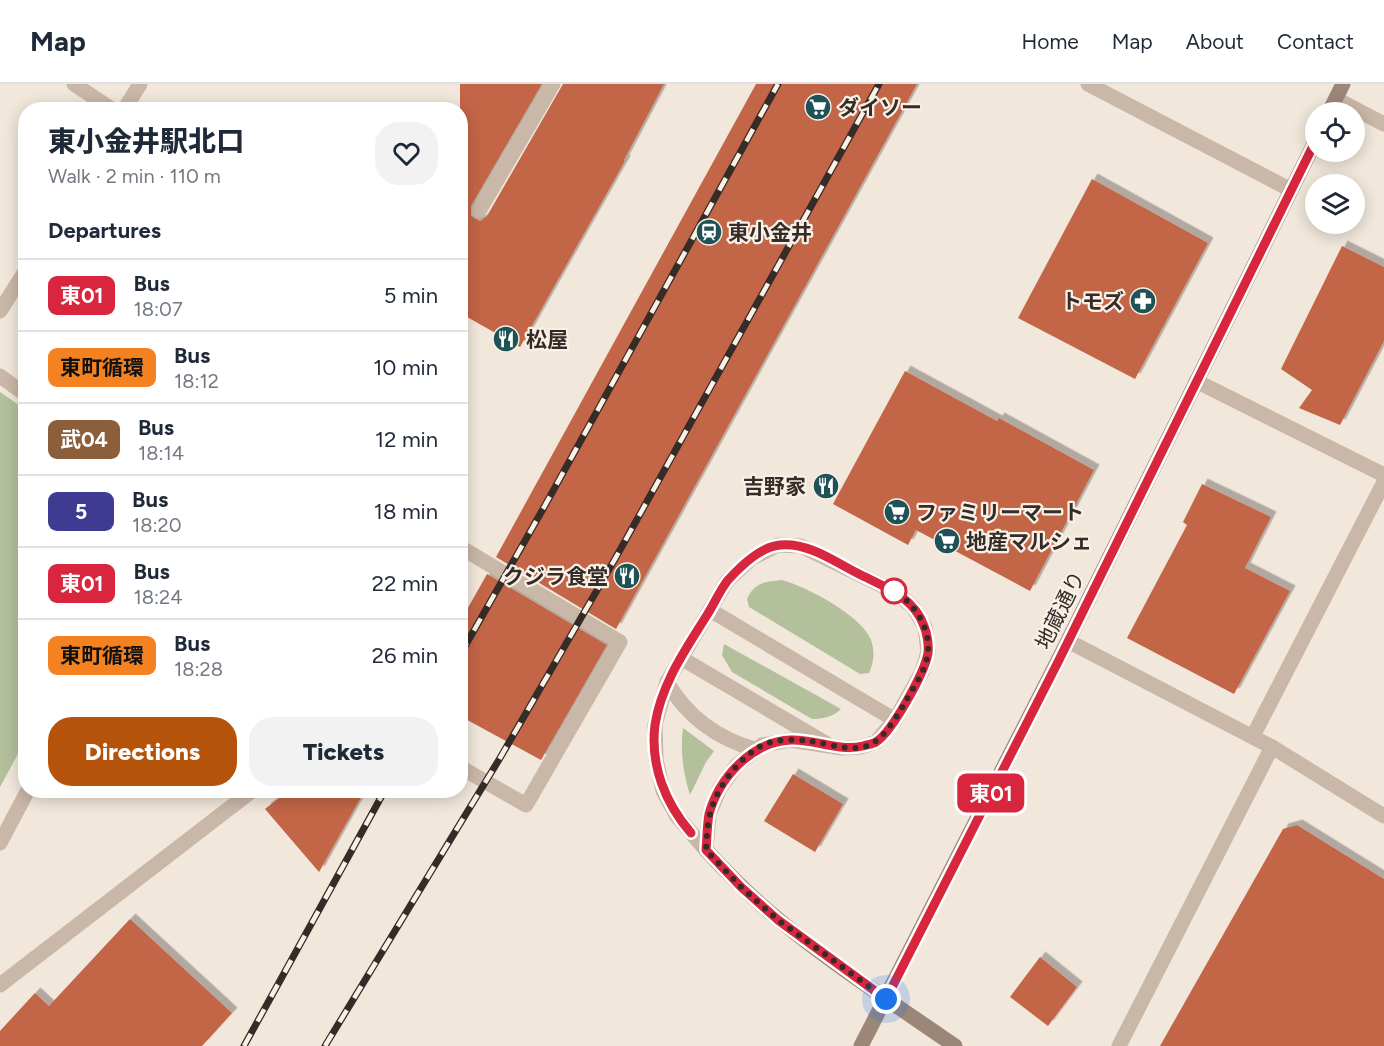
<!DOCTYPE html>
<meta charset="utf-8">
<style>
:root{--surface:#fff;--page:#f2f2f3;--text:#1f2937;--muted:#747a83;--line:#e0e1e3;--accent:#b45309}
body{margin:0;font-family:Figtree,"Noto Sans JP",sans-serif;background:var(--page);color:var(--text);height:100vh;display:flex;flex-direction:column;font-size:22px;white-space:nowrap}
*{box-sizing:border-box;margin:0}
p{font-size:20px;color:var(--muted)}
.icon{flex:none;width:33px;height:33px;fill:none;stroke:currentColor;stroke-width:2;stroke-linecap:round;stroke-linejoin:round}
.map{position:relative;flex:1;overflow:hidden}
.side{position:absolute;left:18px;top:18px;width:450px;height:696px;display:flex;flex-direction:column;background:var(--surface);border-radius:24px;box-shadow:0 3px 15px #0003}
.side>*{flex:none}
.badge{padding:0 12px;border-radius:9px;font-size:21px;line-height:39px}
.controls{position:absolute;left:1305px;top:18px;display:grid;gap:12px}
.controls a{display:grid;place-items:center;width:60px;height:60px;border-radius:50%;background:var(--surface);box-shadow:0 3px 15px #0003;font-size:30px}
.you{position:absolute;width:30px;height:30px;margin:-15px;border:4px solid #fff;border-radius:50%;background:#1a73e8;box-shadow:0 0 0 9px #1a73e833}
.map>.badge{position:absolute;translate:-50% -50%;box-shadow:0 0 0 3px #fff}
h2{padding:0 30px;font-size:22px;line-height:54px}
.round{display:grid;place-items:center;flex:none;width:63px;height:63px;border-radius:24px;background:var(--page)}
.summary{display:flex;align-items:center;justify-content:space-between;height:102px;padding:0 30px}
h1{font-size:28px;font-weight:800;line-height:45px}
.cta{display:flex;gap:12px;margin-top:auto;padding:12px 30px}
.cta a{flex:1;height:69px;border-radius:24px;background:var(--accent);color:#fff;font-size:24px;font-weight:800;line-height:69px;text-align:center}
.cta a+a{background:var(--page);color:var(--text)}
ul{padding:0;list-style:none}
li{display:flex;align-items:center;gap:18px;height:72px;padding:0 30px;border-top:2px solid var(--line)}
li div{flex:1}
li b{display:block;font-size:22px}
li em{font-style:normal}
li .badge{min-width:66px;font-weight:700;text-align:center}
header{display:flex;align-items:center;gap:36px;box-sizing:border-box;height:84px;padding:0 30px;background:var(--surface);border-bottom:2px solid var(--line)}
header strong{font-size:28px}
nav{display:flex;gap:33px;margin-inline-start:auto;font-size:21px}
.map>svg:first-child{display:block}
.green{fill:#b3c09b}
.building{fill:#c36547;filter:url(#shadow)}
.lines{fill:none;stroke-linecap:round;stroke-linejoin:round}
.lane{stroke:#c9b7a7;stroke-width:15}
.street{stroke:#c9b7a7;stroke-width:15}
.secondary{stroke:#9c8678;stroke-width:15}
.rail-casing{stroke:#352c27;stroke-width:7}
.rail{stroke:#f9f1e7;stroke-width:4.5;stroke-dasharray:14;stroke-linecap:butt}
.line-casing{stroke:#fff;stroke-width:14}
.line{stroke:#d7263d;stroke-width:9}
.walk{stroke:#352c27;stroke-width:6;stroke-dasharray:0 10.8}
.stop-dot{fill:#fff;stroke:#d7263d;stroke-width:3}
.labels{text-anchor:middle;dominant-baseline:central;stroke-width:4.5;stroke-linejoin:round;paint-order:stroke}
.poi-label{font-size:21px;font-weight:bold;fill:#352c27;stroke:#f9f1e7;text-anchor:start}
.street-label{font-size:21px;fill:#352c27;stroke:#f9f1e7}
</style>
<header>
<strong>Map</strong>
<nav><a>Home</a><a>Map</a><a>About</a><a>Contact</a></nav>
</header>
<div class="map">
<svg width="1384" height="962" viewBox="0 0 1384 962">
<defs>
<filter id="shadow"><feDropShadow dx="5.5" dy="-5.5" stdDeviation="0" flood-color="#0004"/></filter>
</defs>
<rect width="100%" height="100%" fill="#f1e7db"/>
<!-- green -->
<g class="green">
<polygon points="0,308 26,326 25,657 0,703"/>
<path d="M782,496C807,503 861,531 871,556C875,568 874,578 869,589L860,590L749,523L747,515C755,498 764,498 782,496Z"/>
<path d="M724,560L841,625C833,633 822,635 812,635L732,588L722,571Z"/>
<path d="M683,644L714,667L706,678L690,711C683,688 680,668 683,644Z"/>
</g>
<!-- building -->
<g class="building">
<polygon points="460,0 542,0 471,122 471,132 480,137 487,132 563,0 664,0 624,76 625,77 520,263 460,229"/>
<polygon points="756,0 917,0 616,545 496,473"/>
<polygon points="1092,95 1208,159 1135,295 1018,234"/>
<polygon points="1342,162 1384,183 1384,257 1340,341 1299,324 1312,306 1281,285"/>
<polygon points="905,287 997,337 999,334 1094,386 1030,507 916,446 908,461 833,420"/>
<polygon points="1202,400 1271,433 1245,484 1290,507 1234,610 1127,554 1187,441 1183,438"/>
<polygon points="487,490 607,561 541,676 460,632 460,538"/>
<polygon points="793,690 843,720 815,768 764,737"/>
<polygon points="289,706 365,706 319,788 265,725"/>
<polygon points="1297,741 1384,795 1384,962 1160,962 1283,745"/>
<polygon points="130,835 232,929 202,962 0,962 0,947 35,909 49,922"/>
<polygon points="1040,873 1077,903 1048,942 1010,913"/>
</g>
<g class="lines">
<!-- lane -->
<g class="lane">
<polyline points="479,127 553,0"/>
<polyline points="710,526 895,636"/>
<polyline points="681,574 827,660"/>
</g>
<!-- street -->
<g class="street">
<polyline points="74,0 113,26"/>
<polyline points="1088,0 1291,106"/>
<polyline points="1336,15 1384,40"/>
<polyline points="124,26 140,0"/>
<polyline points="0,227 26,186"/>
<polyline points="0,292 26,311"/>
<polyline points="1196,297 1384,391"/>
<polygon points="778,461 801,462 897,509 913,523 925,543 928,568 922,588 895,636 876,658 861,663 842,664 790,656 762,661 737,681 720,704 709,730 706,766 676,731 663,707 656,675 655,641 667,598 727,497 752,474"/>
<polyline points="460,463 620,558 526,721 460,683"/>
<polyline points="1068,557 1272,663 1384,732"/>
<path d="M667,598C687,633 718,655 757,666"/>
<polyline points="1253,652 1384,398"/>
<polyline points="0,759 28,706"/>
<polyline points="0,901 253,706"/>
<polyline points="1119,962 1272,663"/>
</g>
<!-- secondary -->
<g class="secondary">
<polyline points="1329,28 1343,0"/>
<path d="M706,766C729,791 753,815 779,836C835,882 896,921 955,962"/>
<polyline points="861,962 1068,557 1316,56"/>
</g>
<defs>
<g id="rail">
<polyline points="460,571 543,425 778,0"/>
<polyline points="244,962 385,706"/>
<polyline points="325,962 500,674 615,475 879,0"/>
</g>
</defs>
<!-- rail casing -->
<use href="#rail" class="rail-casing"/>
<!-- rail -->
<use href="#rail" class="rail"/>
</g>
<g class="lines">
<defs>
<path id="line" d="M691,749C665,719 650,681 655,641C661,600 686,565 707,531C714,520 720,506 728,496C741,482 760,463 780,461C808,458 835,478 859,490C885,503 914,513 924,542C927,549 929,562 928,569C925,588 892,648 876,658C873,660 866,661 863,662C839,668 815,655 791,656C752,657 719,694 709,730C707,741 707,755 706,766L741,803L778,836L886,915L1058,578L1316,56"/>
</defs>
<!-- line casing -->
<use href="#line" class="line-casing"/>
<!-- line -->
<use href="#line" class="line"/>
<!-- walk -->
<path class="walk" d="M886,915L778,836L741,803L706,766C707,754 707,741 710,730C717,703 737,676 761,662C774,655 795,655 810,657C830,660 859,671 876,657C889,647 898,630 906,617C914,602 927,585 928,567C930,543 914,519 894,507"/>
</g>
<!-- icons -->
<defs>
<symbol id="supermarket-disc" viewBox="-11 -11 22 22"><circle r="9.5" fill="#1e5256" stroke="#f9f1e7"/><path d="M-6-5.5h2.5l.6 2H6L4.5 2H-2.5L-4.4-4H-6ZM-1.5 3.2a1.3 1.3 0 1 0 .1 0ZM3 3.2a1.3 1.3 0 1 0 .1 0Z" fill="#fff"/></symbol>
<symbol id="station-disc" viewBox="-11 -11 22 22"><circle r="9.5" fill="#1e5256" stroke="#f9f1e7"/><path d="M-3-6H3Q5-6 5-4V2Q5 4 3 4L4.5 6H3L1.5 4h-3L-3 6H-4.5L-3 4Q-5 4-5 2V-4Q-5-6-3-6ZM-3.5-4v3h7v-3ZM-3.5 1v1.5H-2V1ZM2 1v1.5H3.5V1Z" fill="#fff"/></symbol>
<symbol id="pharmacy-disc" viewBox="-11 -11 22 22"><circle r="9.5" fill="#1e5256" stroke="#f9f1e7"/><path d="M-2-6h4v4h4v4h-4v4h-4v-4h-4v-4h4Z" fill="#fff"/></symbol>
<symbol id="restaurant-disc" viewBox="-11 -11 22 22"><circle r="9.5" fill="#1e5256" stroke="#f9f1e7"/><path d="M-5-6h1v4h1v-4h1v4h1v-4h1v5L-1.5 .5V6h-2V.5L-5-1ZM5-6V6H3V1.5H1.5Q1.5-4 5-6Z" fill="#fff"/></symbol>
</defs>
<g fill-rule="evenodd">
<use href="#supermarket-disc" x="803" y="8" width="30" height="30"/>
<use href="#station-disc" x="694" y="133" width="30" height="30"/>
<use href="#pharmacy-disc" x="1128" y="202" width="30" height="30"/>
<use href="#restaurant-disc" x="491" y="240" width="30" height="30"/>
<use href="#restaurant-disc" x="811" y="387" width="30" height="30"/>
<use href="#supermarket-disc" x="882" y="413" width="30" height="30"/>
<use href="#supermarket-disc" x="932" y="442" width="30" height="30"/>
<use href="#restaurant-disc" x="612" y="477" width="30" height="30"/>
</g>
<!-- markers -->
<circle class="stop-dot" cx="894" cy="507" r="12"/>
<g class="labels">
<!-- poi labels -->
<g class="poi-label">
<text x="838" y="23">ダイソー</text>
<text x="728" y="148">東小金井</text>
<text x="1124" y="217" text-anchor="end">トモズ</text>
<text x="526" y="255">松屋</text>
<text x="806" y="402" text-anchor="end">吉野家</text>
<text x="916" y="428">ファミリーマート</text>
<text x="966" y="457">地産マルシェ</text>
<text x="608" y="492" text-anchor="end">クジラ食堂</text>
</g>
<!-- street labels -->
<g class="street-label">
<text transform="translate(1060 526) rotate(-64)">地蔵通り</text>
</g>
</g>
</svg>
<div class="controls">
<a><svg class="icon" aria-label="locate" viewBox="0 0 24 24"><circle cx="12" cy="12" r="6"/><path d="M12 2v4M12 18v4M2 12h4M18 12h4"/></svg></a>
<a><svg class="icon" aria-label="layers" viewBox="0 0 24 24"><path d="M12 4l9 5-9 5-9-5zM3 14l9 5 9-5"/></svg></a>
</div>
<div class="you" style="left:886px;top:915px"></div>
<b class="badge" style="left:991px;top:709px;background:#d7263d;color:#fff">東01</b>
<section class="side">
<div class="summary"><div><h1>東小金井駅北口</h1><p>Walk · 2 min · 110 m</p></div><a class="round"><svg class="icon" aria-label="heart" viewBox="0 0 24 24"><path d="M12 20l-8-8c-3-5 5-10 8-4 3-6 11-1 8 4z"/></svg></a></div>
<h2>Departures</h2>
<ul>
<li><span class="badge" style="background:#d7263d;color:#fff">東01</span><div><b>Bus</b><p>18:07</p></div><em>5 min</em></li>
<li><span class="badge" style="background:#f58220;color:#111">東町循環</span><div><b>Bus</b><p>18:12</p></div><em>10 min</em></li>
<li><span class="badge" style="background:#8b5e3c;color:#fff">武04</span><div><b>Bus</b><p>18:14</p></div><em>12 min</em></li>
<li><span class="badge" style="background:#403b92;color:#fff">5</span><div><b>Bus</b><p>18:20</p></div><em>18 min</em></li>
<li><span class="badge" style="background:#d7263d;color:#fff">東01</span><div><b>Bus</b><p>18:24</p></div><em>22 min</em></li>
<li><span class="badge" style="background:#f58220;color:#111">東町循環</span><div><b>Bus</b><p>18:28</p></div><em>26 min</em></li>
</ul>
<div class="cta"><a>Directions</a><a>Tickets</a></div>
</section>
</div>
